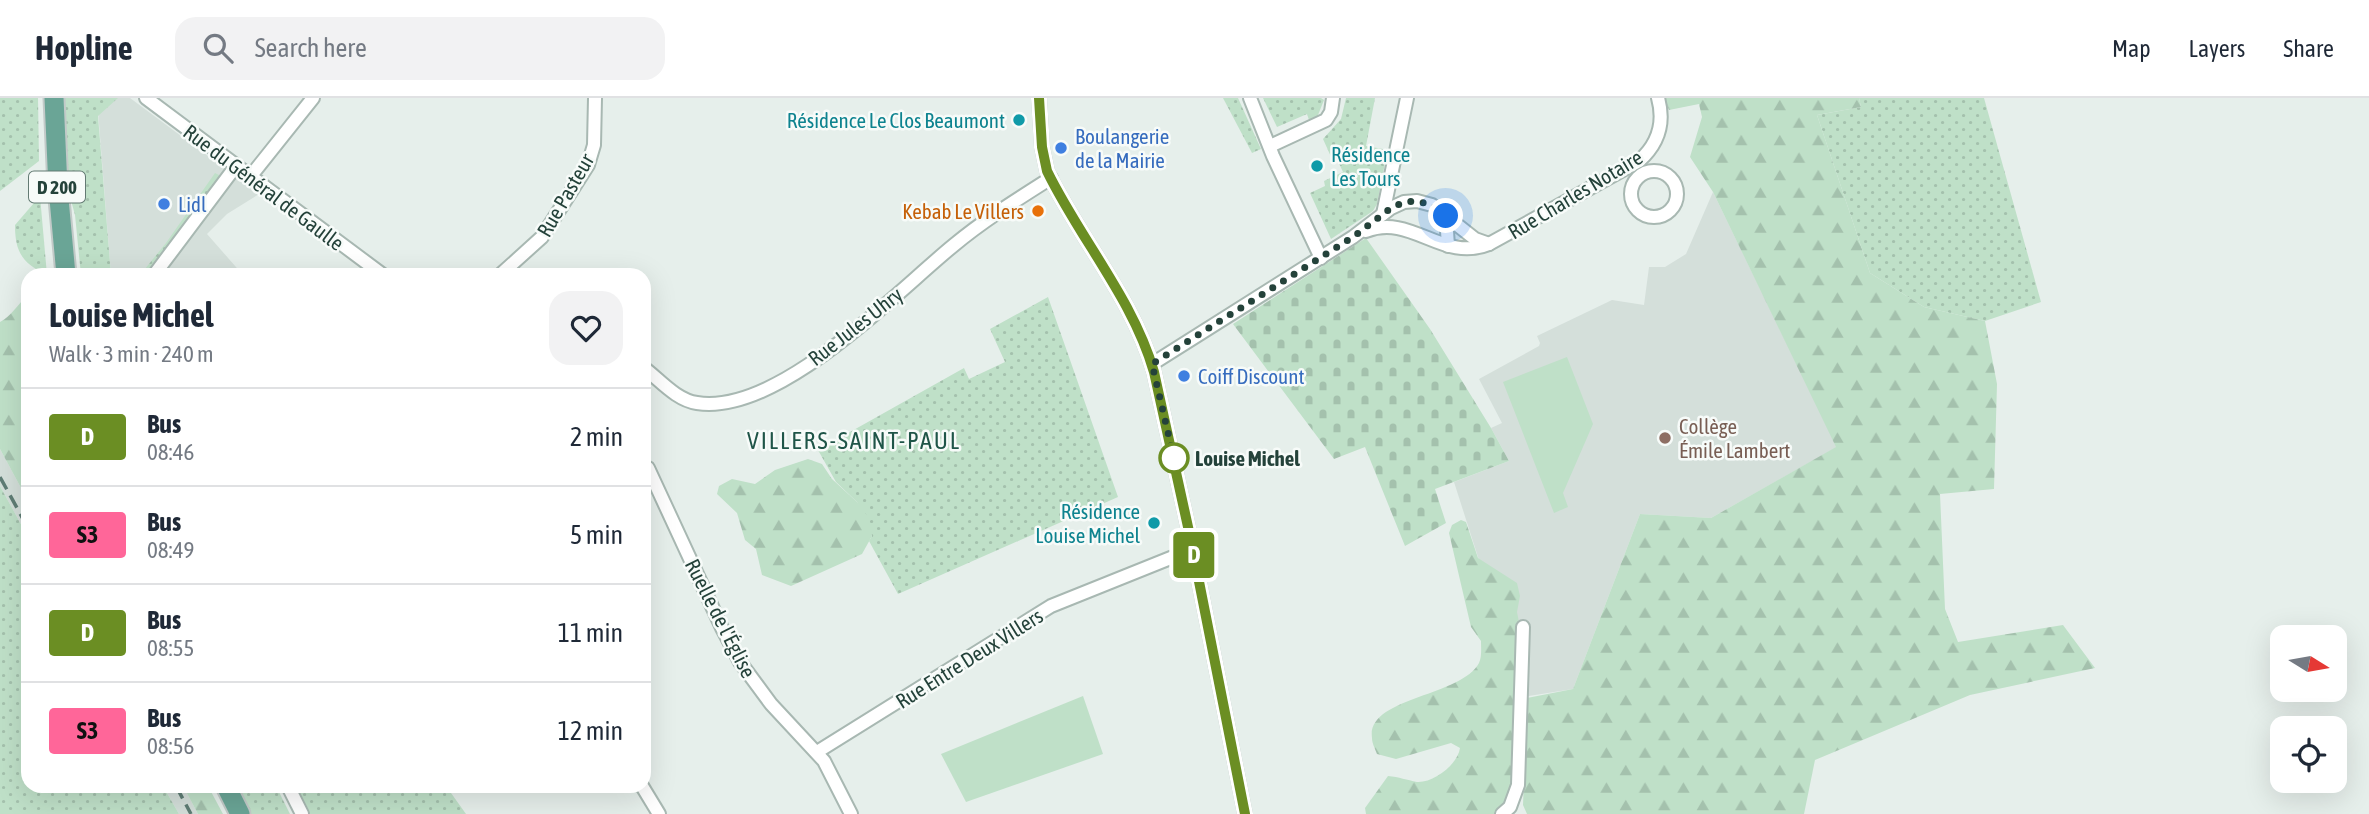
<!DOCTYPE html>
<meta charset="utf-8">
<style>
:root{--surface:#fff;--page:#f2f2f3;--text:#1f2937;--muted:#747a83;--line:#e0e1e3}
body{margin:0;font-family:"Asap Condensed",sans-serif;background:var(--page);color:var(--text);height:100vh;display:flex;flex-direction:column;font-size:26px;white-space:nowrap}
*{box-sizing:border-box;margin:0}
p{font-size:23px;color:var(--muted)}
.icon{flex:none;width:38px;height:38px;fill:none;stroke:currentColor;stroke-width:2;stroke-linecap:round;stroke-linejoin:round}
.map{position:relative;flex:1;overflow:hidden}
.drawer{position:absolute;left:21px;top:170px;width:630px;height:525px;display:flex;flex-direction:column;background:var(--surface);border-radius:21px;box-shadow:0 7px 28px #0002}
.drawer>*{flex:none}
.badge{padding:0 14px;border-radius:5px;font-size:24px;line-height:46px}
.needle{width:46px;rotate:101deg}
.buttons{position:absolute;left:2270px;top:527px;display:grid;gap:14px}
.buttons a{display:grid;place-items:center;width:77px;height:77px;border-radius:14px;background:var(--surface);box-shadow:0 7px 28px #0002;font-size:35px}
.you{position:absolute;width:35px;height:35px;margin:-18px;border:5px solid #fff;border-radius:50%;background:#1a73e8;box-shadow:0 0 0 10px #1a73e833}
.map>.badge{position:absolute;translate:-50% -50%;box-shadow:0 0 0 4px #fff}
.round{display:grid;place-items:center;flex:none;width:74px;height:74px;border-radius:21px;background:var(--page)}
.head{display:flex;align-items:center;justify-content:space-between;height:119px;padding:0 28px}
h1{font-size:33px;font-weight:700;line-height:52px}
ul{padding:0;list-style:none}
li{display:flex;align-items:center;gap:21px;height:98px;padding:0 28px;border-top:2px solid var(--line)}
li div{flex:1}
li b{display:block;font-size:26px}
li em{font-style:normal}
li .badge{min-width:77px;font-weight:700;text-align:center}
header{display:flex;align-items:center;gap:42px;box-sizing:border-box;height:98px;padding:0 35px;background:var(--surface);border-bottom:2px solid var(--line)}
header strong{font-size:33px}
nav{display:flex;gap:38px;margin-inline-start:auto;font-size:24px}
.search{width:490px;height:63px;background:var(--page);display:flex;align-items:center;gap:18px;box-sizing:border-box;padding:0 24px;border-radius:21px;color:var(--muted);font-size:26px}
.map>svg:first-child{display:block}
.built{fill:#d4dfda}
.grass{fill:url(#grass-dots)}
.forest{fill:url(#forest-firs)}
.cemetery{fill:url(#cemetery-stones)}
.garden{fill:#bfe0c8}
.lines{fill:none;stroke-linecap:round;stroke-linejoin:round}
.minor-casing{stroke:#a8b8b2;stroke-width:16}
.primary-casing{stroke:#c2cac8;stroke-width:23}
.minor{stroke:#fff;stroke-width:12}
.primary{stroke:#6aa596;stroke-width:19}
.rail{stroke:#5f7d75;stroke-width:3.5;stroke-dasharray:14 7;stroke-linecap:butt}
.line-casing{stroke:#fff;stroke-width:16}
.line{stroke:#6b8e23;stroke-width:10}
.walk{stroke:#24423a;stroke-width:7;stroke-dasharray:0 12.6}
.culture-dot{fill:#0f9aa8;stroke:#f7fbf9;stroke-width:2.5}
.shop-dot{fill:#3f7fe0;stroke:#f7fbf9;stroke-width:2.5}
.food-dot{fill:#e8710a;stroke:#f7fbf9;stroke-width:2.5}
.education-dot{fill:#8d6e63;stroke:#f7fbf9;stroke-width:2.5}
.stop-dot{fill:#fff;stroke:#6b8e23;stroke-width:3.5}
.labels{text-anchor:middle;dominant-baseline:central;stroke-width:5;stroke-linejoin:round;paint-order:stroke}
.shield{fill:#f7fbf9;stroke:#637a73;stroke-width:2}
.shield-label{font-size:19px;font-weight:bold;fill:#24423a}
.culture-label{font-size:21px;fill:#0d838f;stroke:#f7fbf9;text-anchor:end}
.shop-label{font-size:21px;fill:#366cbe;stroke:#f7fbf9;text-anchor:start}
.street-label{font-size:21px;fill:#24423a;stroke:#f7fbf9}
.food-label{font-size:21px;fill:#c56008;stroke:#f7fbf9;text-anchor:end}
.education-label{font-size:21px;fill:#785e54;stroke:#f7fbf9;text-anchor:start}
.stop-label{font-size:21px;font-weight:bold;fill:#24423a;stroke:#f7fbf9;text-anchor:start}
.quarter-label{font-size:24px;letter-spacing:2px;fill:#1f5548;stroke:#f7fbf9}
</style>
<header>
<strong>Hopline</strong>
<div class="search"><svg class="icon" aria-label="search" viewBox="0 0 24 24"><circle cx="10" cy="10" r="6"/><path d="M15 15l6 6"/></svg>Search here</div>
<nav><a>Map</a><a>Layers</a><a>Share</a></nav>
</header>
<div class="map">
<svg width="2369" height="716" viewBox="0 0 2369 716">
<defs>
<pattern id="grass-dots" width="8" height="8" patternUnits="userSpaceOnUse" patternTransform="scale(1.75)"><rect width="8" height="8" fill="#bfe0c8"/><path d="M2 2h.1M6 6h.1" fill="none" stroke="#a4c1ad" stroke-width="1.8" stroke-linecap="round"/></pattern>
<pattern id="forest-firs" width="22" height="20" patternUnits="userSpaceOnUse" patternTransform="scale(1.75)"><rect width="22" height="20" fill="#bfe0c8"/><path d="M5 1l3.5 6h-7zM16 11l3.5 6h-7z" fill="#a4c1ad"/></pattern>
<pattern id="cemetery-stones" width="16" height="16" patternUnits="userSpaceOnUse" patternTransform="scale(1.75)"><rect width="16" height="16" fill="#bfe0c8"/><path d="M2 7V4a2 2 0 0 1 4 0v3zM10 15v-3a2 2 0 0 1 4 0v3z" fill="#a4c1ad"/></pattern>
</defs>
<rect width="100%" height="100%" fill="#e6efeb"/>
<!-- built -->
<g class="built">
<polygon points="97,0 130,0 259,96 227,116 207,136 243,177 111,177"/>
<polygon points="1713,94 1837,349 1711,420 1640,416 1573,591 1503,602 1502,534 1454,384 1509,363 1491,330 1502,325 1479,281 1539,248 1540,245 1537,238 1612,202 1644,207 1649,169 1665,169 1686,156"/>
<polygon points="0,351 28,403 28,439 0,388"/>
<polygon points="163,688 183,688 198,716 179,716"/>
</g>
<!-- grass -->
<g class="grass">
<polygon points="0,0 38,0 39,63 0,93"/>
<polygon points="63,0 118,0 98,18 111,177 81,177 75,117 65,80"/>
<polygon points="1223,0 1238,0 1261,51 1252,55"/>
<polygon points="1263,0 1321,0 1324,2 1316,22 1310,25 1307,16 1277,29"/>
<polygon points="1346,0 1375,0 1366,48 1383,51 1387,55 1377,106 1373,113 1331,141 1310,95 1325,88 1324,83 1343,74 1336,59 1332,61 1323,41 1341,21"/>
<polygon points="1859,0 1984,0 2041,204 1985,223 1924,209 1870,175 1817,17 1861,9"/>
<polygon points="215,75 221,78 151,177 140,177 166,145"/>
<path d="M40,98L47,177C22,165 15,154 15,127Z"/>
<polygon points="1048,199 1118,399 898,496 869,443 872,438 857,404 836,384 818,352 964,270 969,281 1005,264 990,231"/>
<polygon points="0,388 28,439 28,688 163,688 179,716 0,716"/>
<polygon points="233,688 276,688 290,716 248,716"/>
<polygon points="295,688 446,688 466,716 310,716"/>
</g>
<!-- forest -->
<g class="forest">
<polygon points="1664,0 1859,0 1861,9 1817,17 1870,175 1924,209 1985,223 1997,286 1994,391 1940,396 1945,511 1958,544 2063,527 2095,570 1970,597 1815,662 1804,716 1527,716 1523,707 1527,600 1573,591 1640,416 1711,420 1836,349 1713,94 1690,59 1702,19 1699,6 1669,12"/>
<path d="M28,198V403L0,351V224C12,218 17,206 28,198Z"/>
<polygon points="808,361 822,366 832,381 857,404 866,416 872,438 862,456 791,488 762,477 756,451 745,442 737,415 717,396 719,388 732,381 755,386 775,372"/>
<path d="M1461,422L1466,424L1478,460L1517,485L1520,498L1517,514L1523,544L1518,687L1502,716H1366L1365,710L1388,678C1399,679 1407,682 1417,684C1434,685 1458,666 1460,650L1451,645L1396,661L1377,656C1375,651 1372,645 1372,640C1366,599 1461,599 1479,565C1482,559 1481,549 1481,543L1471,529L1449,435L1452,427Z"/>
<polygon points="183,688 208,688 223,716 198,716"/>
</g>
<!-- cemetery -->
<polygon class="cemetery" points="1366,140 1430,231 1491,330 1509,363 1435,391 1446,425 1405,448 1365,349 1334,361 1233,226"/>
<!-- garden -->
<g class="garden">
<polygon points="1567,259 1593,326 1563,395 1568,409 1554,415 1503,284"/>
<polygon points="1083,598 1103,656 966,704 941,656"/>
</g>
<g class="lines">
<defs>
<g id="minor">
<polyline points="146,0 383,177"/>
<path d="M1039,0L1042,49L1047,73C1080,141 1133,201 1154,274L1190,438L1245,716"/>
<polyline points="1250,0 1273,58 1321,160"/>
<polyline points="1270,48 1326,22 1331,14 1333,0"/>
<circle cx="1654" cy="96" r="23"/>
<polyline points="250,79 313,0"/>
<polyline points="1383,116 1407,0"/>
<polyline points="1446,118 1448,148"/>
<path d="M1366,133C1412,115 1442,165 1489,146L1639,63C1658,46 1665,25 1658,0"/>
<polyline points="154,177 236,68"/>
<polyline points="500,177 542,139 588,67 594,47 595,0"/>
<polyline points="1152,266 1353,139 1391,110 1404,104 1417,103 1432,107 1475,141 1489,146"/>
<path d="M644,270C660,282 676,302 697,305C778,318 895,195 954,147C984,122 1018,101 1051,80"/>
<polyline points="648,370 722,530 740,564 771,606 824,663 851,716"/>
<polyline points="817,654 1051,508 1193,451"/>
<polyline points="288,688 302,716"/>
<polyline points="642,688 659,716"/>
<polyline points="1502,716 1510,709 1518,687 1523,529"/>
</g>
<g id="primary">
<polyline points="54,0 58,90 66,177"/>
<polyline points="226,688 240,716"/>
</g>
</defs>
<!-- minor casing -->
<use href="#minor" class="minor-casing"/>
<!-- primary casing -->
<use href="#primary" class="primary-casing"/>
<!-- minor -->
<use href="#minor" class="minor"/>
<!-- primary -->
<use href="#primary" class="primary"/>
<!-- rail -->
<g class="rail">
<polyline points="0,379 28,430"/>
<polyline points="176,688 191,716"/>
</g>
</g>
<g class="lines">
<defs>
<path id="line" d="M1039,0L1042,49L1047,73C1080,141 1133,201 1154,274L1190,438L1245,716"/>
</defs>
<!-- line casing -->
<use href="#line" class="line-casing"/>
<!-- line -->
<use href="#line" class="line"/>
<!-- walk -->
<polyline class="walk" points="1174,360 1152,266 1353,139 1391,110 1404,104 1417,103 1432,107 1446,118"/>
</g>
<!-- markers -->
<g class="culture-dot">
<circle cx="1019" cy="22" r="7"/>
<circle cx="1317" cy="68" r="7"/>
<circle cx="1154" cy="425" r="7"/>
</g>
<g class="shop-dot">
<circle cx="1061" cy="50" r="7"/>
<circle cx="164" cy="106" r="7"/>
<circle cx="1184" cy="278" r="7"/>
</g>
<circle class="food-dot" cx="1038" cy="113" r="7"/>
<circle class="education-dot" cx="1665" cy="340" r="7"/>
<circle class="stop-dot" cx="1174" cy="360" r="14"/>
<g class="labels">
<!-- shield labels -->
<rect class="shield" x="29" y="73.5" width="56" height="31" rx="5"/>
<g class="shield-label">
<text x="57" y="89">D 200</text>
</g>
<!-- culture labels -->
<g class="culture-label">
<text x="1005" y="22">Résidence Le Clos Beaumont</text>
<text x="1331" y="56" text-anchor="start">Résidence<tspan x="1331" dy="24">Les Tours</tspan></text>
<text x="1140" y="413">Résidence<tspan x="1140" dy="24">Louise Michel</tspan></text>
</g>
<!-- shop labels -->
<g class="shop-label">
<text x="1075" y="38">Boulangerie<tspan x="1075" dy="24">de la Mairie</tspan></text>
<text x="178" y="106">Lidl</text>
<text x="1198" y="278">Coiff Discount</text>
</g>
<!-- street labels -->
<g class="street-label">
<text transform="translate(264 89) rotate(37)">Rue du Général de Gaulle</text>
<text transform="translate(1575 96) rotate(-31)">Rue Charles Notaire</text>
<text transform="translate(565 97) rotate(-60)">Rue Pasteur</text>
<text transform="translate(855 228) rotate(-38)">Rue Jules Uhry</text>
<text transform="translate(721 520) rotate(63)">Ruelle de l'Église</text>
<text transform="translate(969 560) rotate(-32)">Rue Entre Deux Villers</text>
</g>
<!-- food labels -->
<g class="food-label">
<text x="1024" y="113">Kebab Le Villers</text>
</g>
<!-- education labels -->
<g class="education-label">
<text x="1679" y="328">Collège<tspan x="1679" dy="24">Émile Lambert</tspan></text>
</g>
<!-- stop labels -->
<g class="stop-label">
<text x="1195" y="360">Louise Michel</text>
</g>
<!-- quarter labels -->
<g class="quarter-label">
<text x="854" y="342">VILLERS-SAINT-PAUL</text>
</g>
</g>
</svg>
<div class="buttons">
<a><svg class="needle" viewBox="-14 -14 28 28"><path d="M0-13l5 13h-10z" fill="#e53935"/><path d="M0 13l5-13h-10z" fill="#747a83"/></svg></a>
<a><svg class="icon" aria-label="locate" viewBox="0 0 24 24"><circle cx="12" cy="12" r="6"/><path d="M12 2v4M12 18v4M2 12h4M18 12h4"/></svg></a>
</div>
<div class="you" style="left:1446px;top:118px"></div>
<b class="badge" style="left:1194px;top:457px;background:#6b8e23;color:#fff">D</b>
<section class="drawer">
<div class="head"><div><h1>Louise Michel</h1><p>Walk · 3 min · 240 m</p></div><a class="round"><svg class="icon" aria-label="heart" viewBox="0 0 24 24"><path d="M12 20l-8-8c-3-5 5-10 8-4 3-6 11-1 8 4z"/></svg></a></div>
<ul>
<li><span class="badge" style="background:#6b8e23;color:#fff">D</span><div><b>Bus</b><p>08:46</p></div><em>2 min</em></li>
<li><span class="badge" style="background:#f69;color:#111">S3</span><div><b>Bus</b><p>08:49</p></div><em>5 min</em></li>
<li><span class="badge" style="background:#6b8e23;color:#fff">D</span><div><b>Bus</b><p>08:55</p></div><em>11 min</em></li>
<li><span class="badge" style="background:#f69;color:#111">S3</span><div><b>Bus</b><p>08:56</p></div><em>12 min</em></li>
</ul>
</section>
</div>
